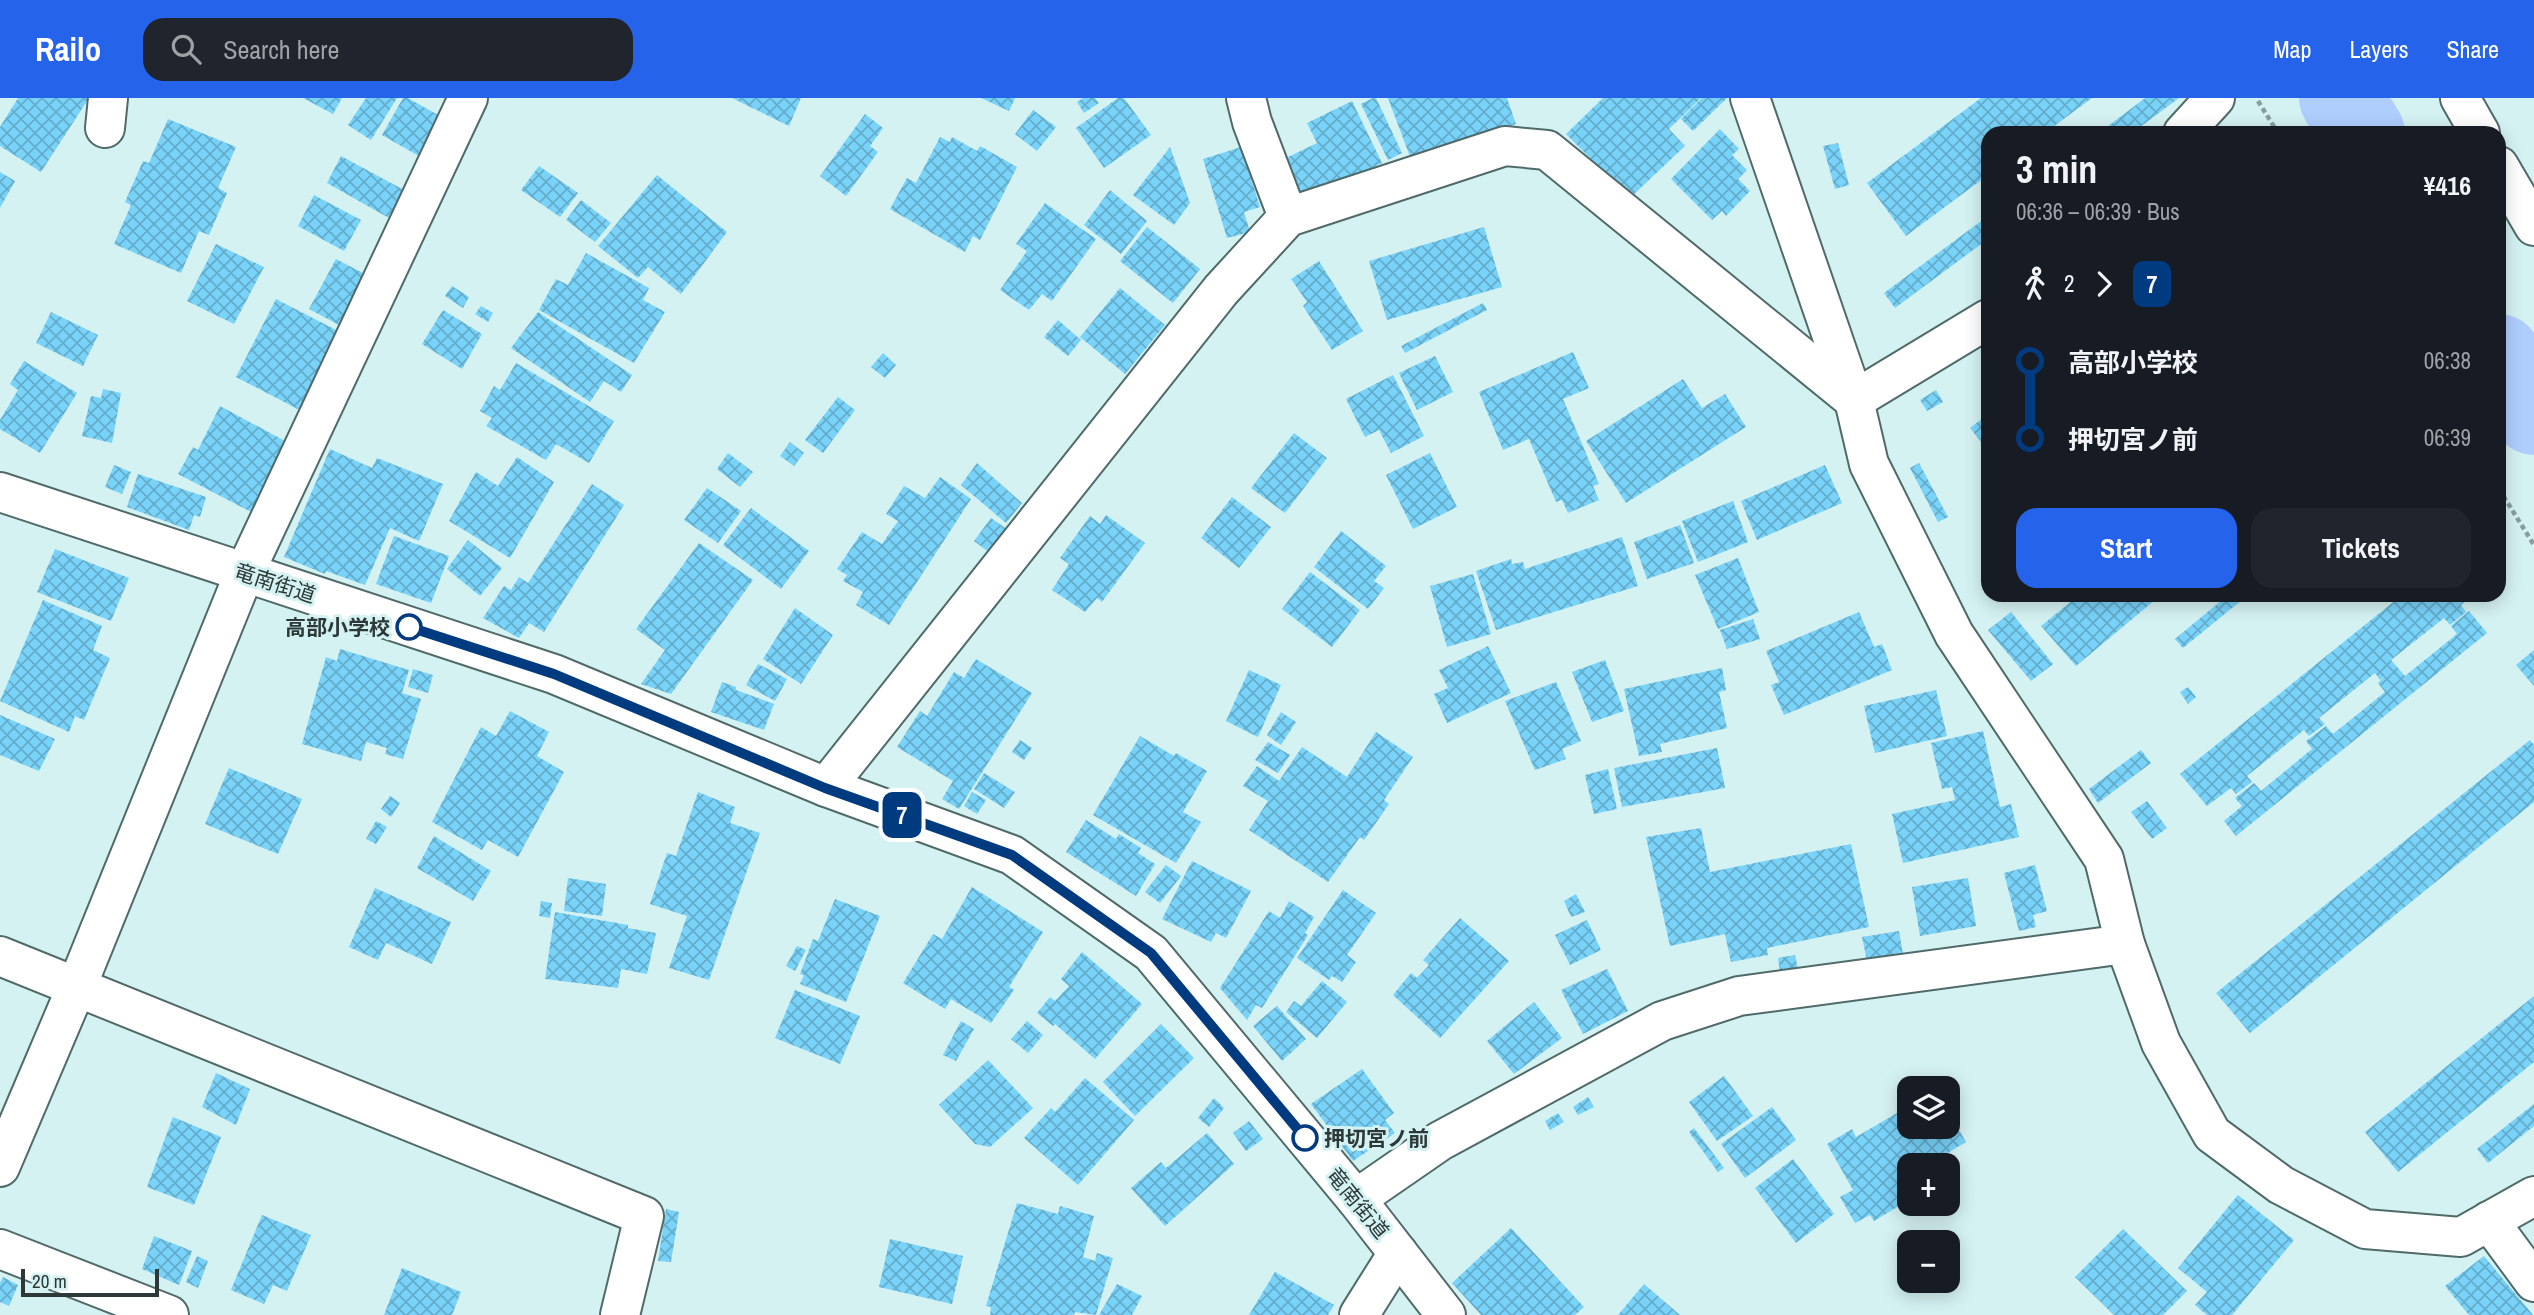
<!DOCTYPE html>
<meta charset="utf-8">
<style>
:root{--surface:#171b24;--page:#20242c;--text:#f1f3f6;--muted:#9ea1a6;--accent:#2563eb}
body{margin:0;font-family:"Archivo Narrow","Noto Sans JP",sans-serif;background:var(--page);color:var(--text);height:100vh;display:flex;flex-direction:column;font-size:26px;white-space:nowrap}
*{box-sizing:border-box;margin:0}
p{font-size:23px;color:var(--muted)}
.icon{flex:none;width:38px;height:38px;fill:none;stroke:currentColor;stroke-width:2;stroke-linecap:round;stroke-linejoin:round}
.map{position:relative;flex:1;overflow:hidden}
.side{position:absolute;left:1981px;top:28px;width:525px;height:476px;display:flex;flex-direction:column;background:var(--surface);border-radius:21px;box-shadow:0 4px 18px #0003}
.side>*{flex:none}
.badge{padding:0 14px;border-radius:10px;font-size:24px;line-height:46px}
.controls{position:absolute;left:1897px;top:978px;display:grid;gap:14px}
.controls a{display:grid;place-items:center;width:63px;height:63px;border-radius:14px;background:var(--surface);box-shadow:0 4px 18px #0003;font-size:35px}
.scale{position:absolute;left:21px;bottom:18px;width:138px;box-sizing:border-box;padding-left:7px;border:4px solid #2d3838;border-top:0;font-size:19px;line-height:24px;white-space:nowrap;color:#2d3838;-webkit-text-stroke:5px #d5f2f2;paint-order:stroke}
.map>.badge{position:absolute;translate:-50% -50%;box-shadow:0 0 0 4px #fff}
.legs{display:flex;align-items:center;gap:10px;height:77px;padding:0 35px;font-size:23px}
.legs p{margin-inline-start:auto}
.head{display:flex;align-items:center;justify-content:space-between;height:119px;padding:0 35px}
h1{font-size:38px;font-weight:700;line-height:52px}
.cta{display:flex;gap:14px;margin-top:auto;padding:14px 35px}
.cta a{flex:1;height:80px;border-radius:21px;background:var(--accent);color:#fff;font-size:28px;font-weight:700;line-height:80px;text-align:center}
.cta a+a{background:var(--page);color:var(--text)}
ul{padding:0 35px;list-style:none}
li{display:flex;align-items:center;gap:24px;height:77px;font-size:26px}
li i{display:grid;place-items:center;width:10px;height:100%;margin:0 9px;background:currentColor}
li i::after{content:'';width:18px;height:18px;margin:-9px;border:5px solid;border-radius:50%;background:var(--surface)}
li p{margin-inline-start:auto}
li:first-child i{background:linear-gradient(#0000 50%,currentColor 0)}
li:last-child i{background:linear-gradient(currentColor 50%,#0000 0)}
header{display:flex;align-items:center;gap:42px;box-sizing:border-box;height:98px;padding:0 35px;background:var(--accent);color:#fff}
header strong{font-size:33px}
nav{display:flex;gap:38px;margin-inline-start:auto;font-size:24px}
.search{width:490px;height:63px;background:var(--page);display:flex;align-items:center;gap:18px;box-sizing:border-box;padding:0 24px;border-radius:21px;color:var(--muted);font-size:26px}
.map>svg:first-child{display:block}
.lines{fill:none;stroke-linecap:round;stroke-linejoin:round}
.river{stroke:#afcefe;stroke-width:84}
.building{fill:url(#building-cross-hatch)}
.minor-casing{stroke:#506a6a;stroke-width:42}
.path{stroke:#889d9d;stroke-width:4.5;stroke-dasharray:5 3.5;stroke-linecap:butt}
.minor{stroke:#fff;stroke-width:38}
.line-1-casing{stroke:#fff;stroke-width:16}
.line-1{stroke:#003b80;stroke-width:10}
.stop-1-dot{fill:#fff;stroke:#003b80;stroke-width:3.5}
.labels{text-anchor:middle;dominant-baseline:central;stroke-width:6;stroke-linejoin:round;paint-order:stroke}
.street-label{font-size:21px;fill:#2d3838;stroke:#d5f2f2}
.stop-label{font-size:21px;font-weight:bold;fill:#2d3838;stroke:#d5f2f2;text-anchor:end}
</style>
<header>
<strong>Railo</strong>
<div class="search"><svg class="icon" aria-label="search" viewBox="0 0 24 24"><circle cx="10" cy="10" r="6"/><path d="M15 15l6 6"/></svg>Search here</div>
<nav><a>Map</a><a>Layers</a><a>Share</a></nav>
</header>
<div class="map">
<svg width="2534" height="1217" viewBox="0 0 2534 1217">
<defs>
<pattern id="building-cross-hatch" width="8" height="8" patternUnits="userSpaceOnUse" patternTransform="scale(1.75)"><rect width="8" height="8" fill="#79d3f9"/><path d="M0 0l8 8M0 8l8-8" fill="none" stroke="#64accb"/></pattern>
</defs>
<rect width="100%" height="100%" fill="#d5f2f2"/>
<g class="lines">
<!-- river -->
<g class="river">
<polyline points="2341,0 2363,35"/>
<polyline points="2499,258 2534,315"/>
</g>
</g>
<!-- building -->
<g class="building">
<polygon points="18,0 89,0 41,74 0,48 0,29"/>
<polygon points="303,0 342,0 333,16"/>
<polygon points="366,0 397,0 371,42 348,27"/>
<polygon points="403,0 408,0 454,26 431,65 382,37"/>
<polygon points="732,0 801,0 789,28"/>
<polygon points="981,0 1015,0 1009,13"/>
<polygon points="1083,0 1095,0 1099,5 1084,15 1077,4"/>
<polygon points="1118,0 1124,0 1151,37 1104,70 1076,30"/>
<polygon points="1373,0 1376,0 1402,55 1388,62 1361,6"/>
<polygon points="1388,0 1507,0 1516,26 1412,64"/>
<polygon points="1603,0 1701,0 1669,31 1685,48 1630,100 1566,36"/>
<polygon points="1702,0 1727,0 1693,33 1681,21"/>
<polygon points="1981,0 2092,0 2045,35 1988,35 1988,77 1906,138 1867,85"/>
<polygon points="2145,0 2179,0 2132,35 2099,35"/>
<polygon points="1352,3 1382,65 1302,103 1282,62 1317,45 1307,25"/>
<polygon points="1033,12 1056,29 1037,53 1015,36"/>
<polygon points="865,16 883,30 870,48 878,54 846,98 820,78"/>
<polygon points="168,21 236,49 218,90 227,95 209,137 199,133 181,175 114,146 131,107 125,104 143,63 149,65"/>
<polygon points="1720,31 1739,51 1732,57 1747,72 1738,81 1750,93 1726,118 1722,113 1712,122 1671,81"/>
<polygon points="940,39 950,44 952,39 977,53 980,48 1017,69 980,142 973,138 965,154 890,111 907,80 916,85"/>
<polygon points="1838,45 1849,87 1835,91 1823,48"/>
<polygon points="1170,49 1190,105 1174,127 1133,97"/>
<polygon points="1241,49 1260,109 1244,114 1250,134 1227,140 1203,61"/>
<polygon points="341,58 404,92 389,120 327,85"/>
<polygon points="539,68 578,95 560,119 521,92"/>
<polygon points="0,74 15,83 0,110"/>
<polygon points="657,77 727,134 681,196 648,169 638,180 598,148"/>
<polygon points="1110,92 1147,123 1121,156 1084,127"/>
<polygon points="314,97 361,122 344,153 298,128"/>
<polygon points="581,102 611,125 595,144 566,122"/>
<polygon points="1045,105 1096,141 1052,203 1042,196 1029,212 1000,192 1027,153 1016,146"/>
<polygon points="1988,118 1988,141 1895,210 1884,195"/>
<polygon points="1147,129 1200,171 1173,205 1120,163"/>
<polygon points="1484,129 1502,189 1387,222 1369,163"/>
<polygon points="216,146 264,169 234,226 187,203"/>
<polygon points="586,155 649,190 643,202 665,214 634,265 539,212 556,181 568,187"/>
<polygon points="336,161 380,184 354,235 309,211"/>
<polygon points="1319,163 1363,233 1332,252 1303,208 1307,204 1291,181"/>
<polygon points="452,188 469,199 463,210 445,198"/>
<polygon points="1120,190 1165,227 1125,276 1080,239"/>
<polygon points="276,201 340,234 309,317 236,279"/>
<polygon points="1483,205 1487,212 1405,255 1401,248"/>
<polygon points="481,208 493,215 488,224 475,216"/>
<polygon points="443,212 482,236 462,271 422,246"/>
<polygon points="51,214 98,237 83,268 36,245"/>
<polygon points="538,214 632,277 621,294 604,283 590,304 511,250"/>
<polygon points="1058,222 1081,242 1068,258 1044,239"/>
<polygon points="1573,254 1589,290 1563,301 1599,386 1593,388 1599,402 1568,415 1562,402 1556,404 1529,341 1503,352 1479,294"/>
<polygon points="883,255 896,267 885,280 871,269"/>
<polygon points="1435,258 1453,294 1417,312 1399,275"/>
<polygon points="24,263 77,295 40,355 0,331 0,322 18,292 10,286"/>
<polygon points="516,265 614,323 589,365 556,346 546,362 486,328 492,320 480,313 494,288 500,292"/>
<polygon points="1393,277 1424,338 1391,355 1379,332 1365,339 1346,301"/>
<polygon points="1683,281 1702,310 1725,296 1746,329 1626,405 1586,343"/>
<polygon points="103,291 121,295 112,345 82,338 91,298 101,300"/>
<polygon points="1936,292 1943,304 1927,313 1920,302"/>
<polygon points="838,299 855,312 823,355 805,342"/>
<polygon points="220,308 285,343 282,349 286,352 253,415 178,376 193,349 198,352"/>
<polygon points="1988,316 1988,352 1970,330"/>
<polygon points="1294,335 1327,360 1285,415 1251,390"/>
<polygon points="790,344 804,355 794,368 780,358"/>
<polygon points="330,351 372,370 377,360 443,386 419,443 390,430 365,487 326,473 325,476 284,459"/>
<polygon points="728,355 753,374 740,389 717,371"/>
<polygon points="1430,355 1457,409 1413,431 1386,377"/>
<polygon points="517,359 554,384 510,460 449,423 476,374 498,388"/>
<polygon points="977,365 1022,405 1006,425 961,387"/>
<polygon points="1919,365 1948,419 1938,424 1910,370"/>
<polygon points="114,367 131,374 122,396 105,389"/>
<polygon points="1825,367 1842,405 1757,442 1741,403"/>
<polygon points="138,376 206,399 200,419 194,417 189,432 127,409"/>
<polygon points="940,379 971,401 889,527 856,507 863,494 843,483 847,477 837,471 862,434 882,446 898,423 886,416 904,388 925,400"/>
<polygon points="592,386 624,407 544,534 529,525 519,540 483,520 504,488 511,492 519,479 528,485"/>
<polygon points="707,390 741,413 718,445 684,422"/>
<polygon points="1232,399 1271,429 1239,470 1201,440"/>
<polygon points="1733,403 1748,444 1698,464 1682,423"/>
<polygon points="751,410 809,453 781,491 723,447"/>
<polygon points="1106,417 1145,445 1102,504 1097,500 1085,514 1052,492 1069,466 1060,460 1090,418 1100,426"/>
<polygon points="991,420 1011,434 994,458 974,443"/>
<polygon points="1680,427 1694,465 1647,481 1634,444"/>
<polygon points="1341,433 1386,468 1374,483 1384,490 1368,511 1314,469"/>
<polygon points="394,438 449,458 431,505 376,486"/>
<polygon points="1622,439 1638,488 1496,532 1476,473 1511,461 1512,466 1523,464 1525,471"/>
<polygon points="468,442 502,470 480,498 447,471"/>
<polygon points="699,445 753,482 671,596 641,586 665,552 636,531"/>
<polygon points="55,451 129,480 111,523 37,494"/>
<polygon points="1738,460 1759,514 1718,531 1695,477"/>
<polygon points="1310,474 1360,512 1332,549 1282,511"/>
<polygon points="1473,476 1491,536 1447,549 1430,488"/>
<polygon points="2079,497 2161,497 2076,568 2041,528"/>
<polygon points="2228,497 2248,497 2183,550 2175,541"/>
<polygon points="2402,497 2472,497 2461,507 2466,514 2450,527 2444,520 2391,562 2405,578 2457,536 2451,528 2469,513 2487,535 2236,738 2224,723 2242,708 2235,700 2254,685 2261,693 2312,651 2306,643 2326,628 2333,636 2385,594 2378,585 2386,577 2380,582 2375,575 2319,620 2325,626 2309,638 2304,632 2247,678 2252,684 2236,696 2231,690 2207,708 2180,676"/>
<polygon points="43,502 102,528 93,552 110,560 84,622 75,618 69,634 0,603"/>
<polygon points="795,510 833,537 801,586 763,561"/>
<polygon points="1859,514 1874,549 1882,546 1892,572 1784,617 1771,587 1779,584 1766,553"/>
<polygon points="2011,514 2053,566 2031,583 1988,532"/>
<polygon points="1753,521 1760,541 1727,551 1720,532"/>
<polygon points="1488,548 1511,595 1447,625 1434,596 1448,590 1439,572"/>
<polygon points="340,551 409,572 402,595 421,601 403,661 385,656 387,650 366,644 361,663 302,646 326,559 337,563"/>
<polygon points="2534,552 2534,588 2516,567"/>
<polygon points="976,561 1032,595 959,711 942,701 953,683 897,649 920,613 927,618 954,574 964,580"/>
<polygon points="1605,562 1624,613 1592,624 1572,574"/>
<polygon points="758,566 787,581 775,603 746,587"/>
<polygon points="1722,570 1726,592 1719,594 1727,630 1660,646 1662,654 1639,658 1624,591"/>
<polygon points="413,571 433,577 428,595 408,589"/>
<polygon points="1249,572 1281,587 1258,639 1226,623"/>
<polygon points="722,584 736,589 736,592 774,606 764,632 711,614"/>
<polygon points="1556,584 1581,643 1562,651 1566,661 1535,672 1505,603"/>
<polygon points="2188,589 2196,599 2188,606 2180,594"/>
<polygon points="1936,592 1947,638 1875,655 1864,608"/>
<polygon points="510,613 549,634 537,658 564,674 518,759 488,742 482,752 432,724 481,629 496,638"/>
<polygon points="1281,614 1296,624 1281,647 1267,637"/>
<polygon points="0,617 55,641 39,673 0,657"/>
<polygon points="1983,633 2000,709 2011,706 2019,739 1903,765 1892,716 1955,702 1952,689 1942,691 1931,645"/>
<polygon points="1376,634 1413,659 1384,702 1389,706 1364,742 1360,739 1328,784 1249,732 1268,703 1243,688 1257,668 1279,683 1302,649 1347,679"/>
<polygon points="1140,638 1174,658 1176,655 1207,673 1183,714 1201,724 1176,765 1093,717"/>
<polygon points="1020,642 1032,650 1024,662 1012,654"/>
<polygon points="2530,642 2534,647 2534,704 2250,935 2216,895"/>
<polygon points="1268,644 1290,657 1278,675 1255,662"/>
<polygon points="1717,650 1725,690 1622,709 1614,670"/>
<polygon points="2141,652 2151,665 2098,705 2089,691"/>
<polygon points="229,670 302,701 278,756 205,726"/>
<polygon points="1608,671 1617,711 1594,716 1585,677"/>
<polygon points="984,675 1015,694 1004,710 974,691"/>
<polygon points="698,694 735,709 730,725 760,735 709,882 669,870 687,818 650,806 667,755 676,758"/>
<polygon points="972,694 986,702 977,716 964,708"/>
<polygon points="390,698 400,705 391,719 381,711"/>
<polygon points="2147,703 2167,730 2152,741 2131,714"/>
<polygon points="1086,722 1116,741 1119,736 1141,750 1138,755 1155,766 1136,798 1066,754"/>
<polygon points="376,723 387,729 376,746 366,741"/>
<polygon points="1701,730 1710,774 1851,746 1869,829 1767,850 1768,857 1731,864 1725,836 1670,848 1646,739"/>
<polygon points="434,738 491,773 473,803 417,770"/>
<polygon points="1192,763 1251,793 1226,840 1216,835 1211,844 1162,821"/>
<polygon points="1166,767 1181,778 1160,805 1145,794"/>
<polygon points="2035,767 2047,813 2033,817 2036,829 2019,833 2004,775"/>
<polygon points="568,780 606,786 602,818 564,813"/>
<polygon points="1968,780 1976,828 1920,838 1912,789"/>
<polygon points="972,789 1043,834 1009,889 1014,892 991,925 951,901 945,911 903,885 933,836 942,841"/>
<polygon points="375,790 451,824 432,866 386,845 378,862 349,849"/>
<polygon points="1343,792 1376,815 1347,857 1356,864 1342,884 1332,878 1329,882 1297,860"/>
<polygon points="1576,796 1585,814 1571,819 1564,803"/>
<polygon points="835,801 880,818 846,904 800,886 804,877 800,876 813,841 818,843"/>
<polygon points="541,803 552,805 550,820 539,818"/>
<polygon points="1289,803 1314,819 1305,835 1308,837 1262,910 1256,907 1247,922 1220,890 1269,813 1280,820"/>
<polygon points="555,814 628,827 628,830 656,835 647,876 621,871 618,890 545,881"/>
<polygon points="1460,820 1509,863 1440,940 1393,897 1411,875 1417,880 1429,867 1423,862"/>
<polygon points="1587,822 1601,852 1570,867 1555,837"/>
<polygon points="1899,833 1903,856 1867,863 1862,839"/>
<polygon points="797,848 806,852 795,873 786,868"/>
<polygon points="1082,854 1142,906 1095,961 1055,926 1053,928 1037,915 1050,899 1055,903 1069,888 1061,881"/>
<polygon points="1795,857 1798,871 1780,874 1778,860"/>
<polygon points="1607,871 1628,913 1583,936 1561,892"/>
<polygon points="1322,883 1347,904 1317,940 1286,914 1294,903 1301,908"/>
<polygon points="795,892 860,918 840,966 775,940"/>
<polygon points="2534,898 2534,964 2398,1074 2365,1034"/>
<polygon points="1534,904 1562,940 1514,976 1487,943"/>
<polygon points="1277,908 1306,941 1282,963 1253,928"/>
<polygon points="961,923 974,931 956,963 943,957"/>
<polygon points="1027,923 1043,937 1028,955 1011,941"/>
<polygon points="1161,926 1194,960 1135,1018 1103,984"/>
<polygon points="988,962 1033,1010 990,1049 975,1046 939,1007"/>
<polygon points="1362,971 1394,1015 1385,1022 1395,1035 1353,1063 1311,1006"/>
<polygon points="216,975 250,991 236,1027 202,1009"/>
<polygon points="1724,978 1753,1018 1717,1043 1689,1004"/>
<polygon points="1085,980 1134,1022 1078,1087 1024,1040 1051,1010 1055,1014"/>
<polygon points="1588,999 1594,1009 1578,1017 1573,1009"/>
<polygon points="1214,1000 1224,1010 1209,1029 1198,1020"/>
<polygon points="2534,1006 2534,1028 2488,1065 2477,1051"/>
<polygon points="1909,1008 1909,1029 1948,1029 1948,1013 1966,1044 1944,1057 1954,1076 1948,1080 1948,1068 1909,1068 1909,1102 1874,1123 1870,1117 1855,1125 1840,1099 1853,1092 1827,1046 1852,1031 1856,1039"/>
<polygon points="1772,1009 1796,1042 1745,1080 1721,1046"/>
<polygon points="1558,1015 1564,1024 1550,1032 1545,1023"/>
<polygon points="173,1019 221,1039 194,1107 147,1089"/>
<polygon points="1249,1023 1263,1041 1246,1053 1233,1035"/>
<polygon points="1694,1030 1724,1070 1718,1074 1689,1034"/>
<polygon points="1207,1035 1234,1066 1165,1128 1131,1090 1161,1064 1166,1070"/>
<polygon points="1793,1061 1834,1116 1796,1145 1755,1090"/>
<polygon points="2238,1097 2294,1142 2232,1217 2207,1217 2195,1207 2207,1194 2178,1170"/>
<polygon points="1017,1105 1058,1116 1060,1108 1094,1118 1083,1159 1095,1163 1097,1155 1113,1160 1096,1217 1075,1214 1074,1217 990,1217 991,1209 986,1208"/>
<polygon points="666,1111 679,1114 671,1164 658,1163"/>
<polygon points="262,1117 311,1137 287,1193 273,1187 264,1206 231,1192"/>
<polygon points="1511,1130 1584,1209 1575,1217 1481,1217 1452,1185"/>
<polygon points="2123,1131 2187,1193 2163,1217 2114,1217 2075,1179"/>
<polygon points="154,1138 192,1153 179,1187 142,1171"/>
<polygon points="890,1141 963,1158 952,1206 879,1189"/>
<polygon points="197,1158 208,1163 198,1190 186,1184"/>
<polygon points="2484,1158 2533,1217 2469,1217 2445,1188"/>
<polygon points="402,1170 461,1194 452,1217 384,1217"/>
<polygon points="1275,1174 1334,1207 1328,1217 1249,1217"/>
<polygon points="3,1179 18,1187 9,1208 0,1204 0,1185"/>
<polygon points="1117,1186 1142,1198 1132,1217 1099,1217"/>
<polygon points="1644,1186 1680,1217 1618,1217"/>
</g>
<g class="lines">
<defs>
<g id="minor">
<polyline points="1246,0 1252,24 1288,119"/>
<polyline points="2460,0 2480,35"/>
<polyline points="105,30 108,0"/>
<polyline points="2183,35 2215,0"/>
<polyline points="2499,68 2534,128"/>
<polyline points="1854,302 1988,221"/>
<polyline points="0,394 554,576 826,689 1012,757 1151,855 1356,1101 1446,1217"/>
<polyline points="826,689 1221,192 1288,119 1505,48 1547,52 1854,302"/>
<polyline points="2125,846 2161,945 2212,1036 2281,1087 2365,1131 2461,1139 2534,1098"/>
<polyline points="0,858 644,1118 620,1217"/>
<polyline points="0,1069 77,888 244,476 468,0"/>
<polyline points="1356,1101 1440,1043 1662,923 1739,898 2125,846 2104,761 1954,536 1869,366 1854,302 1750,0"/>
<polyline points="2489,1123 2534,1184"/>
<polyline points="0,1151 169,1217"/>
<polyline points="1359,1217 1398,1155"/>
</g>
</defs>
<!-- minor casing -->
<use href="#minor" class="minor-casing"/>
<!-- path -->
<g class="path">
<polyline points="2258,3 2278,35"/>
<polyline points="2499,391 2534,447"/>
</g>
<!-- minor -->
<use href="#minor" class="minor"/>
</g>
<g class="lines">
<defs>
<polyline id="line-1" points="409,529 554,576 825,690 1012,757 1151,855 1305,1040"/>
</defs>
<!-- line-1 casing -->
<use href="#line-1" class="line-1-casing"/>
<!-- line-1 -->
<use href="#line-1" class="line-1"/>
</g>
<!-- markers -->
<g class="stop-1-dot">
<circle cx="409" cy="529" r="12"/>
<circle cx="1305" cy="1040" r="12"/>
</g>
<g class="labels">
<!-- street labels -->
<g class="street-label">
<text transform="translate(275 485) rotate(18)">竜南街道</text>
<text transform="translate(1358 1105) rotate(51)">竜南街道</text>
</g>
<!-- stop labels -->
<g class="stop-label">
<text x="390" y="529">高部小学校</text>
<text x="1324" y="1040" text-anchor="start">押切宮ノ前</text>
</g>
</g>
</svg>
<div class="controls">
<a><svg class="icon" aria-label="layers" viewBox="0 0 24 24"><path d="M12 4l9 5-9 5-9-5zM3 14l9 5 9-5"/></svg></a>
<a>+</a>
<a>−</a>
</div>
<div class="scale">20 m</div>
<b class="badge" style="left:902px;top:717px;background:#003b80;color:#fff">7</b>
<section class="side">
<div class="head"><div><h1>3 min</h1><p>06:36 – 06:39 · Bus</p></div><b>¥416</b></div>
<div class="legs"><svg class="icon" aria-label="walk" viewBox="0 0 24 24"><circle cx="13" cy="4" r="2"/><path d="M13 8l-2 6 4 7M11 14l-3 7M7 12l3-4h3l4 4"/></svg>2<svg class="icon" aria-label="forward" viewBox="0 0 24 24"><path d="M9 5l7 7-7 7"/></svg><b class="badge" style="background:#003b80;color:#fff">7</b></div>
<ul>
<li><i style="color:#003b80"></i><b>高部小学校</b><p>06:38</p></li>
<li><i style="color:#003b80"></i><b>押切宮ノ前</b><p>06:39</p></li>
</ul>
<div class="cta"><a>Start</a><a>Tickets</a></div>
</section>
</div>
